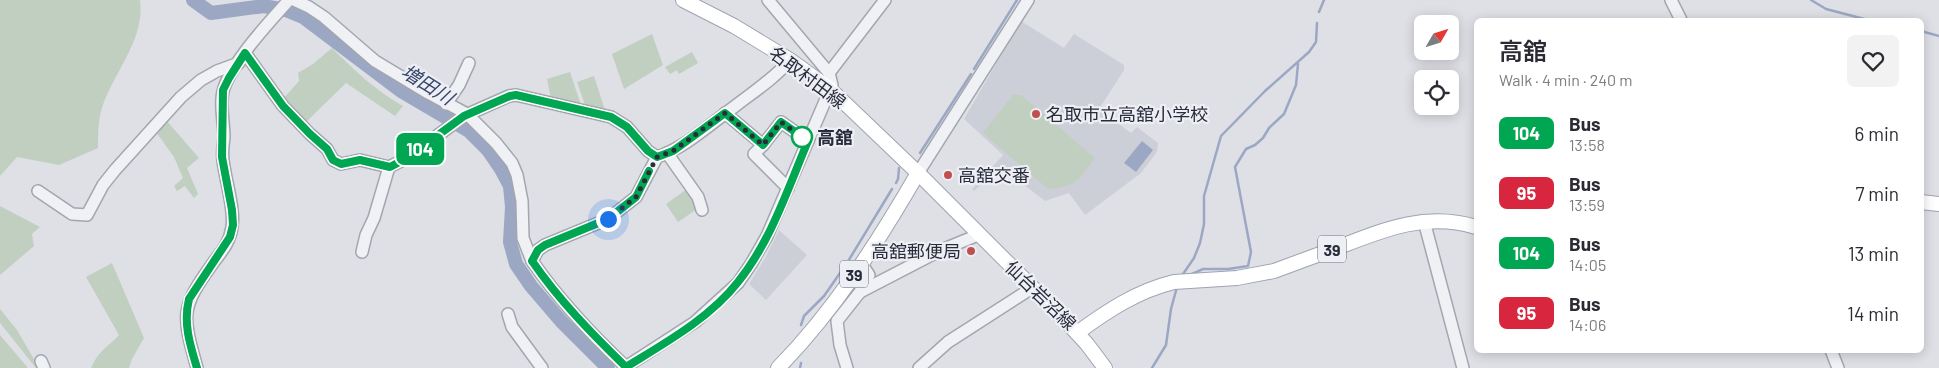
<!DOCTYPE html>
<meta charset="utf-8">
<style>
:root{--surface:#fff;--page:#f2f2f3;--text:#2b2b33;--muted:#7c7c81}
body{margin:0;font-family:Barlow,"Noto Sans JP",sans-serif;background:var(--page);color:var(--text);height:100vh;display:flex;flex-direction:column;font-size:19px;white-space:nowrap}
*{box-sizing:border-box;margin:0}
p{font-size:16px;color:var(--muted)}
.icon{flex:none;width:28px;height:28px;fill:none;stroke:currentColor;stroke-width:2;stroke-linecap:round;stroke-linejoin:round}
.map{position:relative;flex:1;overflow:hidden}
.side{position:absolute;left:1474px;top:18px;width:450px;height:335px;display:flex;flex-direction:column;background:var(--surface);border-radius:8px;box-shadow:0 2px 12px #0003}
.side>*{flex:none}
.badge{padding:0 10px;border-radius:8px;font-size:18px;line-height:32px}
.needle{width:32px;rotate:51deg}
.tools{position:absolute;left:1414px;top:15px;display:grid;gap:10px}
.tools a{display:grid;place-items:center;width:45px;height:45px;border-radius:8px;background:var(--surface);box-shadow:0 2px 12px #0003;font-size:25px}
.you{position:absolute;width:25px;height:25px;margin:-12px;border:4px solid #fff;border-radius:50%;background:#1a73e8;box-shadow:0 0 0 8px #1a73e833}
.map>.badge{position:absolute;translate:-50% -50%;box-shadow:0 0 0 2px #fff}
.round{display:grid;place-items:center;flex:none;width:52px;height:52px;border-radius:8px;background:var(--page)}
.head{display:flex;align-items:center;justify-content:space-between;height:85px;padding:0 25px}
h1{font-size:24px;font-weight:600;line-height:38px}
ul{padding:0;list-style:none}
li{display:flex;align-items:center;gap:15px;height:60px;padding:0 25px}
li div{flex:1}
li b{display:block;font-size:19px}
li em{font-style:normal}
li .badge{min-width:55px;font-weight:700;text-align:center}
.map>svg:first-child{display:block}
.built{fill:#cccfd7}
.green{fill:#c1cfc0}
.water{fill:#9ca8c3}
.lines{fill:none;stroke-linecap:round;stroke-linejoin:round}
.stream{stroke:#9ca8c3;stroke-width:2.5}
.river{stroke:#9ca8c3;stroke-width:14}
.minor-casing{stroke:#a4a6af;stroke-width:14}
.major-casing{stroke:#9ea3b1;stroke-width:16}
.minor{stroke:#f0f1f5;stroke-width:11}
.major{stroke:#fff;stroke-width:14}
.line-casing{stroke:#fff;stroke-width:11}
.line{stroke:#00a651;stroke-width:8}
.walk{stroke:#292c3b;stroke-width:5;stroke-dasharray:0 9}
.poi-dot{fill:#c14f4d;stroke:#edeff4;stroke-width:2}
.stop-dot{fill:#fff;stroke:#00a651;stroke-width:2.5}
.labels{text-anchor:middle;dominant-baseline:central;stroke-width:4.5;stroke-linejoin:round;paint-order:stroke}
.shield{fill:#edeff4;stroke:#646672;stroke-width:1}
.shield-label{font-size:16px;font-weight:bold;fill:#292c3b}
.street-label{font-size:18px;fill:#292c3b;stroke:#edeff4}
.poi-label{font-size:18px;fill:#292c3b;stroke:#edeff4;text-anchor:start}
.stop-label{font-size:18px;font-weight:bold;fill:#292c3b;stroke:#edeff4;text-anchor:start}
.water-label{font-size:19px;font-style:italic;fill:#37456c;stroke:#edeff4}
</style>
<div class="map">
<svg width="1939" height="368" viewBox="0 0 1939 368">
<rect width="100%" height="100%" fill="#dee0e6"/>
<!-- built -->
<g class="built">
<polygon points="1021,21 1064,48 1074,34 1124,65 1124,70 1099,109 1131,133 1137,127 1158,143 1157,152 1141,173 1085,215 1069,193 1045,201 1015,178 1003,171 995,172 974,191 972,189 1003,155 964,119"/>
<polygon points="779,230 807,255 766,300 749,284 765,258"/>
</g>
<!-- green -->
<g class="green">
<path d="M0,0H140C145,38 117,68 104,102C98,117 98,132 98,148L59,165L17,157L0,176Z"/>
<polygon points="652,34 663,65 624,89 612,54"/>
<path d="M332,48C354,70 376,91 403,106L395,116L346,83L306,122L282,100L299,81L298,73L313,64Z"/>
<polygon points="692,52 698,63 679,74 677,70 670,74 665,67"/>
<polygon points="570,72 580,102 580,107 551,99 547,79"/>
<polygon points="594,76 605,110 585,105 577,82"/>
<path d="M1013,95H1021L1095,158C1077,181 1078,186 1048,189L983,133Z"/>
<polygon points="166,120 199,158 187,168 198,194 194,198 185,186 177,191 174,186 183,178 174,157 156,132"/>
<polygon points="687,189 693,197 697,209 678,222 666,204"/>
<polygon points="0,206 40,227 32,234 34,246 0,275"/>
<path d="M112,263L144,338L132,359L129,368H91C100,349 106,349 119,335L86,277Z"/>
<polygon points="0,309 17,330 39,368 36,368 0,323"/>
<polygon points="0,335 28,368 0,368"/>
</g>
<!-- water -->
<polygon class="water" points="1142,141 1153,150 1136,172 1124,163"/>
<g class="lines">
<!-- stream -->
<g class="stream">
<polyline points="1811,0 1826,9 1868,20"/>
<polyline points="1319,12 1324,0"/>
<polyline points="1921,31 1939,36"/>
<polyline points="974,69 1017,0"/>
<polyline points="920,153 971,74"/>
<polyline points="896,183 898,179 899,168"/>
<polyline points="1190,275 1203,269 1228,269 1248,266 1251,252 1235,167 1246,149 1255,145 1263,138 1269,128 1284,114 1296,85 1298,64"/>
<polyline points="1181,277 1194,258 1200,243 1204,224 1204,196 1221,136 1265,91 1309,52 1316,42 1317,23"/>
<polyline points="801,325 804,316 824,296 847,263 892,189"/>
<polyline points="800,368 801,363"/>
<polyline points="1152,368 1166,345 1171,309 1177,287"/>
</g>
<!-- river -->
<polyline class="river" points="193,0 211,13 264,6 286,10 303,17 401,91 469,131 488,150 501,169 510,186 512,207 510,242 516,264 531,286 561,321 608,368"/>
<defs>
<g id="minor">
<polyline points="294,0 309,7 324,17 375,61 428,93 467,114 496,143 512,163 517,175 522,201 523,238 532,261"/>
<polyline points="1671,0 1681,20"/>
<polyline points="245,53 283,106 310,134 327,149 333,160 341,164 360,160 389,167 407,158 464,116 509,96 516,95 611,117 627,127 648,151 657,157"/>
<polyline points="829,73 885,0"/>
<polyline points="446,104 459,85 469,63"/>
<polyline points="725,113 763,145 781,122 808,141"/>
<polyline points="763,145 754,154 788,188"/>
<polyline points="667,153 698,197 702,210"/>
<polyline points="918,173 1028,0"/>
<polyline points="38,191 72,214 87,215 103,185 115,170 181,97 201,80 217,71 239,63"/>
<polyline points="1424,221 1463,368"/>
<polyline points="362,252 366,235 374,218 389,167"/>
<polyline points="860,292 869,275 861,263"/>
<polyline points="508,314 512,327 542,368"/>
<polyline points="1831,350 1838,368"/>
<polyline points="41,361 44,368"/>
<path d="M626,367C591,334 559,300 532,261L538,250L545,245L608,219L636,197L657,157C686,147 709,125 734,107C753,92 774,79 790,60"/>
<path d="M197,368C182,314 180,309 213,263C222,251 230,242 232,227C235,209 225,179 223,160C222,152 223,144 224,137C224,122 219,102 224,88C233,61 270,21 289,0"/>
<polyline points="624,368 695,322 738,283 751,264 767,236 832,85 829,73 768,0"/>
<polyline points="847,368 840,345 837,321 860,292 939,251 978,235"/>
<polyline points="919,368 948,342 1032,288"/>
</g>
<g id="major">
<polyline points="683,0 734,26 790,60 830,89 918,173 1064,319 1087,344 1105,368"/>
<polyline points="1921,202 1939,204"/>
<path d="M1077,333C1107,311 1137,291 1174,282L1237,278L1274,271C1296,263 1317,255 1339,247C1385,229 1426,212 1476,227"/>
<path d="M778,368C834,311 878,242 918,173"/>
</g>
</defs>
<!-- minor casing -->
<use href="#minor" class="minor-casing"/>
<!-- major casing -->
<use href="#major" class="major-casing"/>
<!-- minor -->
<use href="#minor" class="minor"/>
<!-- major -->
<use href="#major" class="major"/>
</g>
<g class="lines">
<defs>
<path id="line" d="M197,368C190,345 183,323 189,299L230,237L233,225L232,210L222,157L223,90L229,78L245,53L283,106L310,134L327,149L333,160L341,164L360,160L390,167L407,158L464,116L510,96L516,95L611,117L627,127L648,151L657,157L673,151L725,113L763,145L781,122L808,141C788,188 771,241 738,282C710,318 665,343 626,367C591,333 559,300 532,261L538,250L545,245L608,219L636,197L649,171"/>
</defs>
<!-- line casing -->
<use href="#line" class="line-casing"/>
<!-- line -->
<use href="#line" class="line"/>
<!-- walk -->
<polyline class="walk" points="608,219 636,197 657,157 673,151 725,113 763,145 781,122 808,141 802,137"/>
</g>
<!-- markers -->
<g class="poi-dot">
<circle cx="1036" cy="114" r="5"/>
<circle cx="948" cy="175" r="5"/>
<circle cx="971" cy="251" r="5"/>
</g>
<circle class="stop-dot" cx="802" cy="137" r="10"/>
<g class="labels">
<!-- shield labels -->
<g class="shield">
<rect x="1318" y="235.5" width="28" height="27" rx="4"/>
<rect x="840" y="260.5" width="28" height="27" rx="4"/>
</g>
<g class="shield-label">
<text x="1332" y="249">39</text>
<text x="854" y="274">39</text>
</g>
<!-- street labels -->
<g class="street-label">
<text transform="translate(808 77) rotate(37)">名取村田線</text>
<text transform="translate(1041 295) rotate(44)">仙台岩沼線</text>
</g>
<!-- poi labels -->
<g class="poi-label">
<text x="1046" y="114">名取市立高舘小学校</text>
<text x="958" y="175">高舘交番</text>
<text x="961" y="251" text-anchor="end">高舘郵便局</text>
</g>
<!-- stop labels -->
<g class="stop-label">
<text x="817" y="137">高舘</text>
</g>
<!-- water labels -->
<g class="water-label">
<text transform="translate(428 84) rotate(32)">増田川</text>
</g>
</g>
</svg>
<div class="tools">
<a><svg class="needle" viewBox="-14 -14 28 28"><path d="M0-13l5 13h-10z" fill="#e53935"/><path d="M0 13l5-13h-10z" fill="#7c7c81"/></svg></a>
<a><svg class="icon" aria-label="locate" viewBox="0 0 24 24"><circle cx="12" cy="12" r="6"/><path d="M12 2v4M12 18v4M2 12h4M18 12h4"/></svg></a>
</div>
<div class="you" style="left:608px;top:219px"></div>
<b class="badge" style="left:420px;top:149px;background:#00a651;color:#fff">104</b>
<section class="side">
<div class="head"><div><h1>高舘</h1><p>Walk · 4 min · 240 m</p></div><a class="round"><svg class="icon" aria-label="heart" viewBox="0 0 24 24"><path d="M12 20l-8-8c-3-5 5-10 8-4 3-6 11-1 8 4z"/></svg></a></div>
<ul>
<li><span class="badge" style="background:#00a651;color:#fff">104</span><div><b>Bus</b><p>13:58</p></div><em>6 min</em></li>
<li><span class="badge" style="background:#d7263d;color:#fff">95</span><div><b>Bus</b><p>13:59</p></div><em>7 min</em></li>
<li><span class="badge" style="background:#00a651;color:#fff">104</span><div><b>Bus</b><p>14:05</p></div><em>13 min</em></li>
<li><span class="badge" style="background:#d7263d;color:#fff">95</span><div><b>Bus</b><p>14:06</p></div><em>14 min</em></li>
</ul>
</section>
</div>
